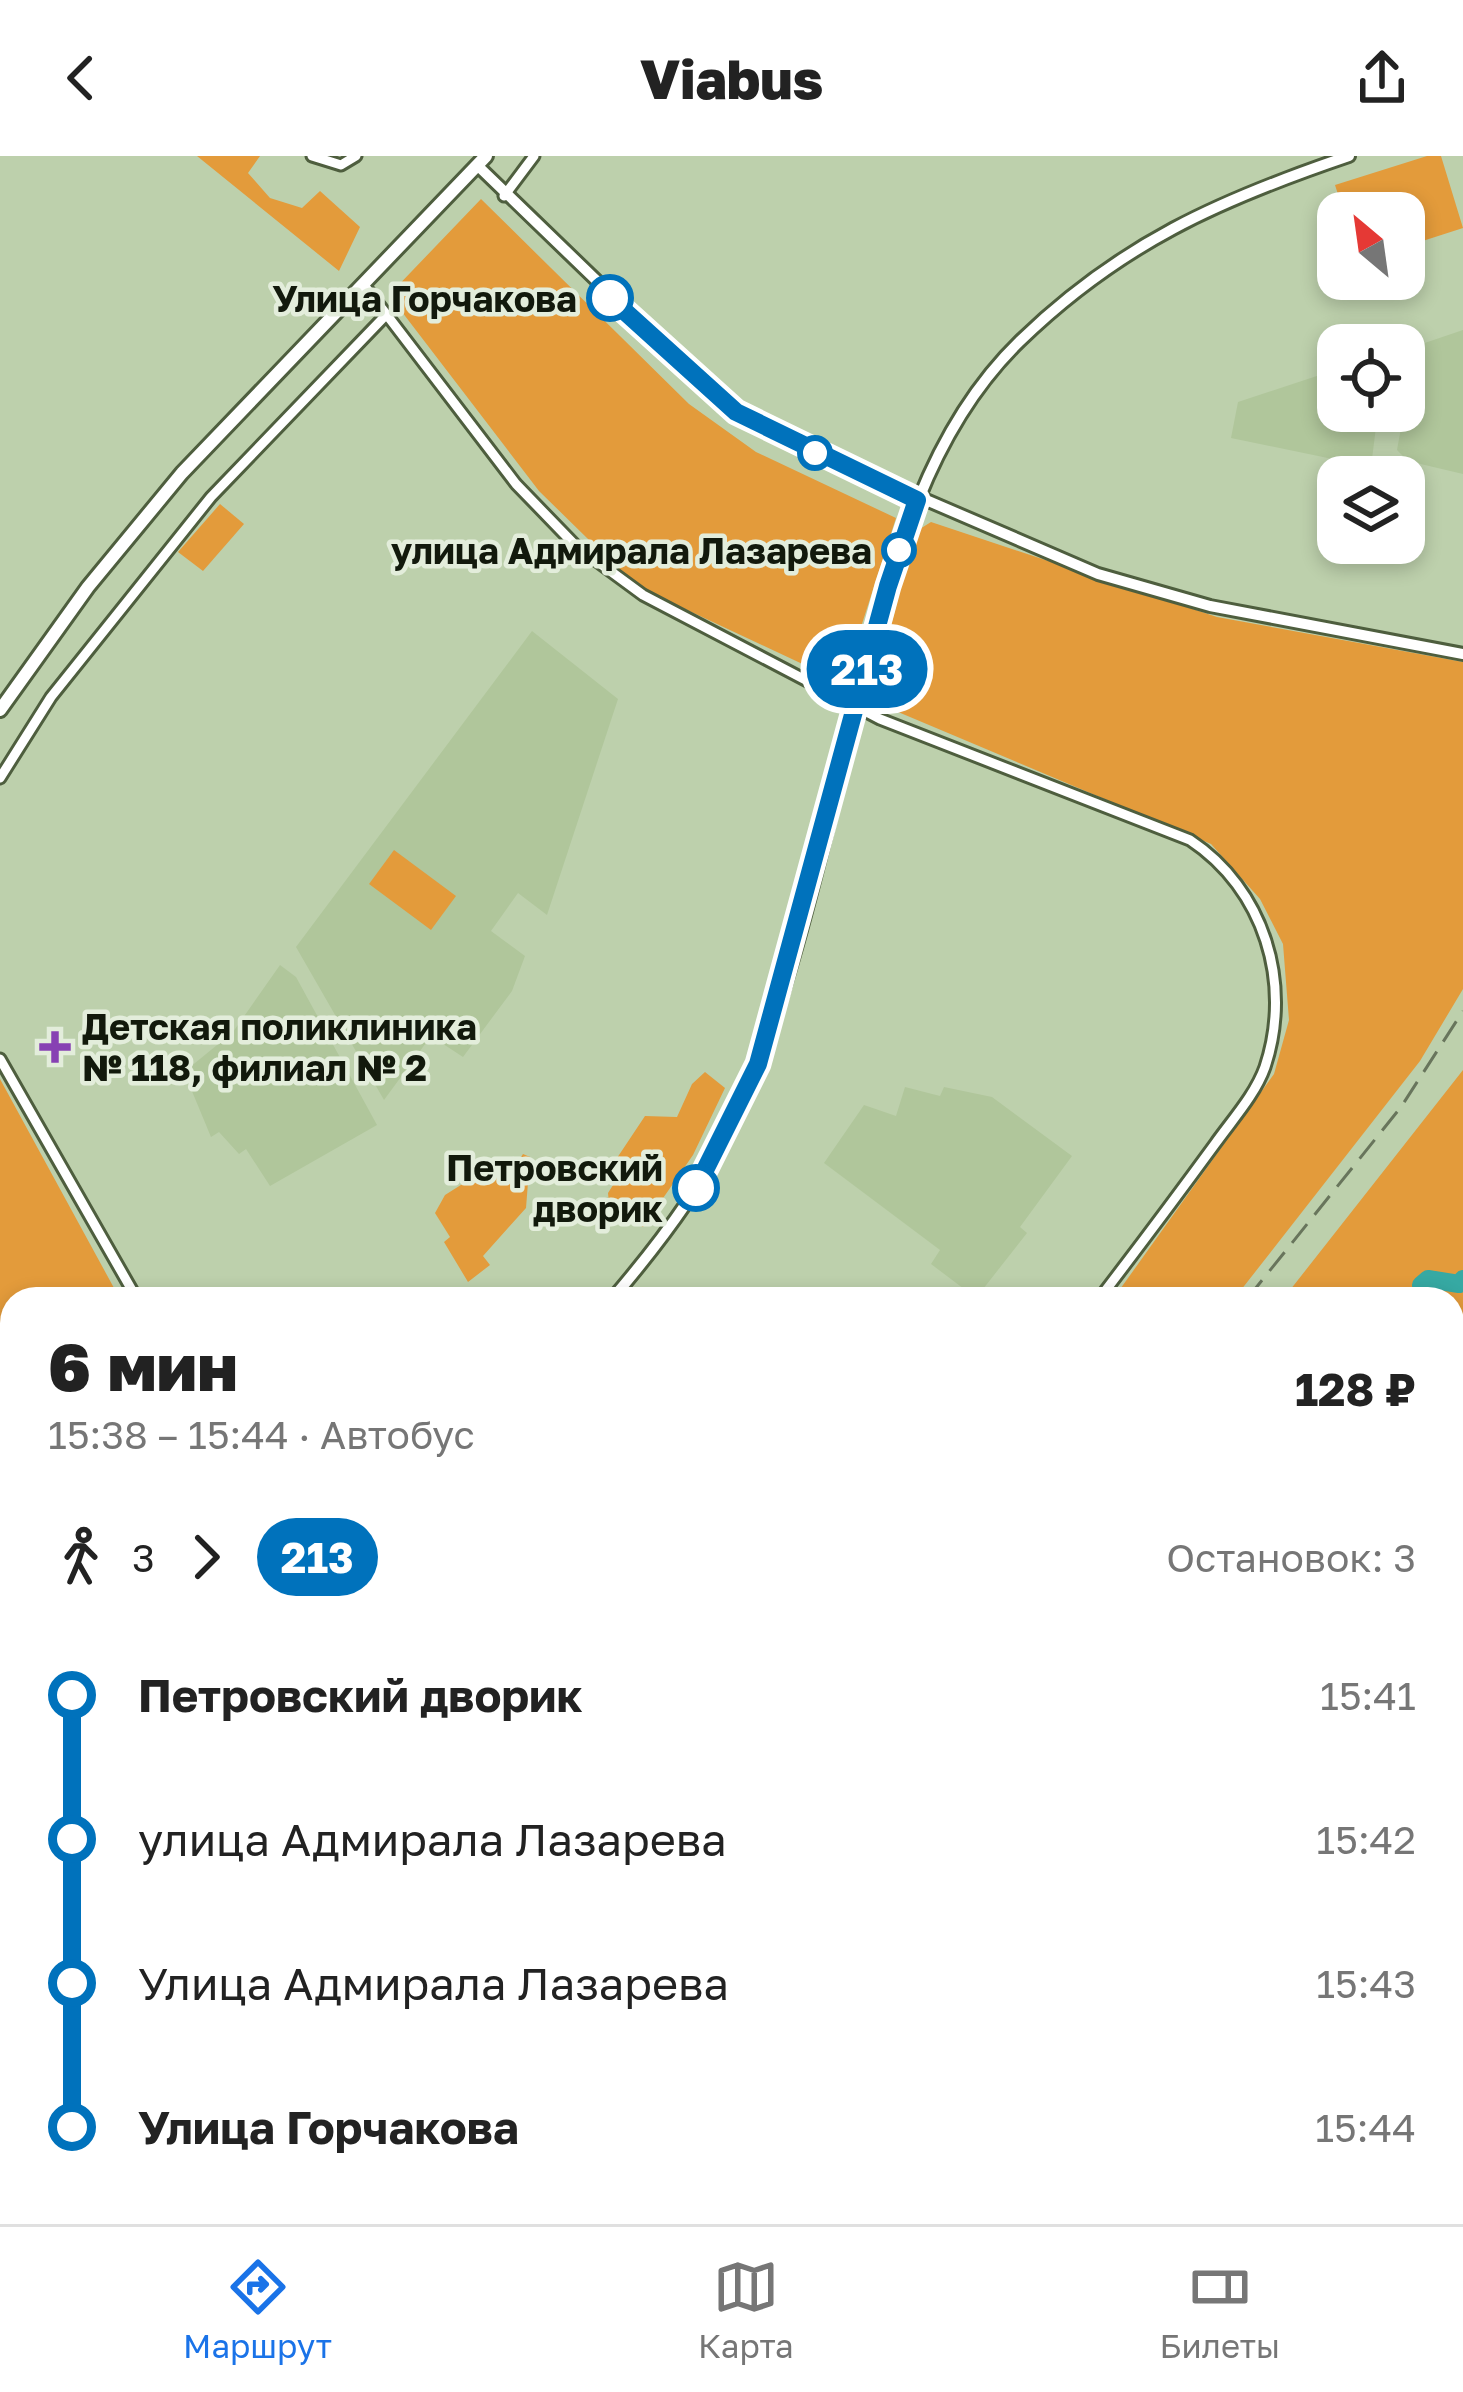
<!DOCTYPE html>
<html lang="ru">
<meta charset="utf-8">
<style>
:root{--surface:#fff;--page:#f2f2f2;--text:#222;--muted:#767676;--line:#e0e0e0;--accent:#1a73e8}
body{margin:0;font-family:"Golos Text",sans-serif;background:var(--page);color:var(--text);height:100vh;display:flex;flex-direction:column;font-size:45px;white-space:nowrap}
*{box-sizing:border-box;margin:0}
p{font-size:39px;color:var(--muted)}
.icon{flex:none;width:66px;height:66px;fill:none;stroke:currentColor;stroke-width:2;stroke-linecap:round;stroke-linejoin:round}
.map{position:relative;flex:1;overflow:hidden}
.side{position:absolute;left:0px;top:1131px;width:1464px;height:939px;display:flex;flex-direction:column;background:var(--surface);border-radius:36px 36px 0 0;box-shadow:0 6px 18px #0003}
.side>*{flex:none}
.badge{padding:0 24px;border-radius:39px;font-size:42px;line-height:78px}
.needle{width:78px;rotate:331deg}
.tools{position:absolute;left:1317px;top:36px;display:grid;gap:24px}
.tools a{display:grid;place-items:center;width:108px;height:108px;border-radius:24px;background:var(--surface);box-shadow:0 6px 18px #0003;font-size:60px}
.map>.badge{position:absolute;translate:-50% -50%;box-shadow:0 0 0 6px #fff}
.legs{display:flex;align-items:center;gap:18px;height:132px;padding:0 48px;font-size:39px}
.legs p{margin-inline-start:auto}
.head{display:flex;align-items:center;justify-content:space-between;height:204px;padding:0 48px}
h1{font-size:66px;font-weight:800;line-height:90px}
ul{padding:0 48px;list-style:none}
li{display:flex;align-items:center;gap:42px;height:144px;font-size:45px}
li i{display:grid;place-items:center;width:18px;height:100%;margin:0 15px;background:currentColor}
li i::after{content:'';width:30px;height:30px;margin:-15px;border:9px solid;border-radius:50%;background:var(--surface)}
li p{margin-inline-start:auto}
li:first-child i{background:linear-gradient(#0000 50%,currentColor 0)}
li:last-child i{background:linear-gradient(currentColor 50%,#0000 0)}
header{display:flex;justify-content:space-between;align-items:center;height:156px;padding:0 48px;background:var(--surface);font-size:54px;font-weight:800}
.tabs{display:flex;justify-content:space-around;align-items:center;height:168px;border-top:3px solid var(--line);background:var(--surface);font-size:33px;color:var(--muted)}
.tabs a{display:grid;justify-items:center;gap:6px}
.tabs .selected{color:var(--accent)}
.map>svg:first-child{display:block}
.built{fill:#b0c69b}
.green{fill:#e39b3b}
.lines{fill:none;stroke-linecap:round;stroke-linejoin:round}
.river{stroke:#36a9a3;stroke-width:18}
.minor-casing{stroke:#4e5e3e;stroke-width:15}
.tertiary-casing{stroke:#4e5e3e;stroke-width:16}
.secondary-casing{stroke:#4e5e3e;stroke-width:18}
.minor{stroke:#fff;stroke-width:9}
.tertiary{stroke:#fff;stroke-width:10}
.secondary{stroke:#fff;stroke-width:12}
.rail{stroke:#68755c;stroke-width:3;stroke-dasharray:24 12;stroke-linecap:butt}
.line-1-casing{stroke:#fff;stroke-width:27}
.line-1{stroke:#0072bc;stroke-width:18}
.stop-1-dot{fill:#fff;stroke:#0072bc;stroke-width:6}
.poi-dot{fill:#8741b3;stroke:#e3eddb;stroke-width:4.5}
.labels{text-anchor:middle;dominant-baseline:central;stroke-width:9;stroke-linejoin:round;paint-order:stroke}
.stop-label{font-size:36px;font-weight:bold;fill:#12190c;stroke:#e3eddb;text-anchor:end}
.poi-label{font-size:36px;font-weight:bold;fill:#12190c;stroke:#e3eddb;text-anchor:start}
</style>
<header><svg class="icon" aria-label="back" viewBox="0 0 24 24"><path d="M15 5l-7 7 7 7"/></svg>Viabus<svg class="icon" aria-label="share" viewBox="0 0 24 24"><path d="M12 15V3M7 8l5-5 5 5M5 13v7h14v-7"/></svg></header>
<div class="map">
<svg width="1463" height="2068" viewBox="0 0 1463 2068">
<rect width="100%" height="100%" fill="#bdd0ac"/>
<!-- built -->
<g class="built">
<polygon points="1463,174 1463,318 1408,305 1397,294 1404,255 1404,194"/>
<polygon points="1338,213 1338,255 1378,255 1371,311 1231,282 1238,246"/>
<polygon points="532,475 618,543 547,759 518,737 491,775 525,800 512,835 463,901 431,880 384,944 296,791"/>
<polygon points="280,809 296,821 377,969 270,1030 246,993 239,998 219,976 211,981 184,916 233,876"/>
<polygon points="905,931 940,940 944,931 992,941 1072,1000 1020,1071 1027,1077 976,1142 931,1108 940,1094 824,1007 864,949 896,960"/>
<polygon points="0,1727 12,1734 9,1817 0,1811"/>
<polygon points="947,2058 1174,2058 1167,2068 939,2068"/>
</g>
<!-- green -->
<g class="green">
<polygon points="197,0 260,0 248,17 270,42 302,52 320,35 360,71 339,115"/>
<polygon points="1427,0 1441,0 1463,72 1404,91 1404,57 1344,57 1335,29"/>
<polygon points="481,43 689,248 756,296 896,362 843,527 636,430 539,335 389,139"/>
<polygon points="220,348 244,368 203,415 178,396"/>
<polygon points="931,366 1217,461 1463,506 1463,833 1420,905 1234,1143 1113,1143 1274,918 1289,864 1283,788 1260,743 1211,688 891,553 878,535 881,509 915,376"/>
<polygon points="394,694 456,740 431,774 369,728"/>
<polygon points="1463,914 1463,1751 1452,1744 1452,1143 1283,1143"/>
<polygon points="705,916 725,932 693,999 643,1071 609,1047 608,1037 620,1018 611,1011 645,960 677,961 692,928"/>
<polygon points="0,923 120,1143 12,1143 12,1305 0,1284"/>
<polygon points="523,998 530,1001 526,1052 483,1100 490,1109 468,1126 444,1086 450,1081 435,1057 445,1039 491,1010 510,1018"/>
<polygon points="601,2058 938,2058 930,2068 594,2068"/>
</g>
<g class="lines">
<!-- river -->
<g class="river">
<polyline points="1424,1143 1421,1129 1428,1123 1459,1128 1463,1123"/>
<polyline points="763,2068 765,2058"/>
</g>
<defs>
<g id="minor">
<polyline points="312,0 341,9 356,0"/>
<polyline points="504,40 534,0"/>
<path d="M364,129L516,328L575,389L643,439L880,563L1190,684C1264,733 1293,827 1265,911C1255,939 1232,964 1215,988C1177,1040 1138,1092 1099,1143"/>
<polyline points="0,622 51,541 211,341 386,159"/>
<polyline points="0,903 137,1143"/>
<polyline points="1452,1737 1463,1743"/>
<polyline points="441,2068 447,2058"/>
</g>
<g id="tertiary">
<polyline points="478,10 714,238 810,294 1098,418 1210,450 1463,498"/>
<path d="M612,1143C665,1081 714,1015 746,939C795,823 827,669 859,545C891,418 922,280 1020,185C1120,88 1219,44 1349,0"/>
<polyline points="0,1328 12,1349"/>
<polyline points="1452,2046 1463,2039"/>
<polyline points="0,2052 12,1999"/>
<polyline points="509,2058 515,2068"/>
<polyline points="1413,2068 1430,2058"/>
</g>
<polyline id="secondary" points="0,554 88,431 182,317 486,0"/>
</defs>
<!-- minor casing -->
<use href="#minor" class="minor-casing"/>
<!-- tertiary casing -->
<use href="#tertiary" class="tertiary-casing"/>
<!-- secondary casing -->
<use href="#secondary" class="secondary-casing"/>
<!-- minor -->
<use href="#minor" class="minor"/>
<!-- tertiary -->
<use href="#tertiary" class="tertiary"/>
<!-- secondary -->
<use href="#secondary" class="secondary"/>
<!-- rail -->
<polyline class="rail" points="1247,1143 1401,951 1463,855"/>
</g>
<g class="lines">
<defs>
<polyline id="line-1" points="610,142 736,256 917,344 888,430 758,908 696,1032"/>
</defs>
<!-- line-1 casing -->
<use href="#line-1" class="line-1-casing"/>
<!-- line-1 -->
<use href="#line-1" class="line-1"/>
</g>
<!-- markers -->
<g class="stop-1-dot">
<circle cx="610" cy="142" r="21"/>
<circle cx="815" cy="297" r="15"/>
<circle cx="899" cy="394" r="15"/>
<circle cx="696" cy="1032" r="21"/>
</g>
<path class="poi-dot" d="M49 873h12v12h12v12h-12v12h-12v-12h-12v-12h12z"/>
<g class="labels">
<!-- stop labels -->
<g class="stop-label">
<text x="577" y="142">Улица Горчакова</text>
<text x="872" y="394">улица Адмирала Лазарева</text>
<text x="663" y="1011">Петровский<tspan x="663" dy="41">дворик</tspan></text>
</g>
<!-- poi labels -->
<g class="poi-label">
<text x="82" y="870">Детская поликлиника<tspan x="82" dy="41">№ 118, филиал № 2</tspan></text>
</g>
</g>
</svg>
<div class="tools">
<a><svg class="needle" viewBox="-14 -14 28 28"><path d="M0-13l5 13h-10z" fill="#e53935"/><path d="M0 13l5-13h-10z" fill="#767676"/></svg></a>
<a><svg class="icon" aria-label="locate" viewBox="0 0 24 24"><circle cx="12" cy="12" r="6"/><path d="M12 2v4M12 18v4M2 12h4M18 12h4"/></svg></a>
<a><svg class="icon" aria-label="layers" viewBox="0 0 24 24"><path d="M12 4l9 5-9 5-9-5zM3 14l9 5 9-5"/></svg></a>
</div>
<b class="badge" style="left:867px;top:513px;background:#0072bc;color:#fff">213</b>
<section class="side">
<div class="head"><div><h1>6 мин</h1><p>15:38 – 15:44 · Автобус</p></div><b>128 ₽</b></div>
<div class="legs"><svg class="icon" aria-label="walk" viewBox="0 0 24 24"><circle cx="13" cy="4" r="2"/><path d="M13 8l-2 6 4 7M11 14l-3 7M7 12l3-4h3l4 4"/></svg>3<svg class="icon" aria-label="forward" viewBox="0 0 24 24"><path d="M9 5l7 7-7 7"/></svg><b class="badge" style="background:#0072bc;color:#fff">213</b><p>Остановок: 3</p></div>
<ul>
<li><i style="color:#0072bc"></i><b>Петровский дворик</b><p>15:41</p></li>
<li><i style="color:#0072bc"></i><span>улица Адмирала Лазарева</span><p>15:42</p></li>
<li><i style="color:#0072bc"></i><span>Улица Адмирала Лазарева</span><p>15:43</p></li>
<li><i style="color:#0072bc"></i><b>Улица Горчакова</b><p>15:44</p></li>
</ul>
</section>
</div>
<nav class="tabs">
<a class="selected"><svg class="icon" aria-label="directions" viewBox="0 0 24 24"><path d="M12 3l9 9-9 9-9-9zM9 14v-3h6M13 9l2 2-2 2"/></svg>Маршрут</a>
<a><svg class="icon" aria-label="map" viewBox="0 0 24 24"><path d="M3 6l6-2 6 2 6-2v14l-6 2-6-2-6 2zM9 4v14M15 6v14"/></svg>Карта</a>
<a><svg class="icon" aria-label="tickets" viewBox="0 0 24 24"><path d="M3 7h18v10H3zM15 7v10"/></svg>Билеты</a>
</nav>
